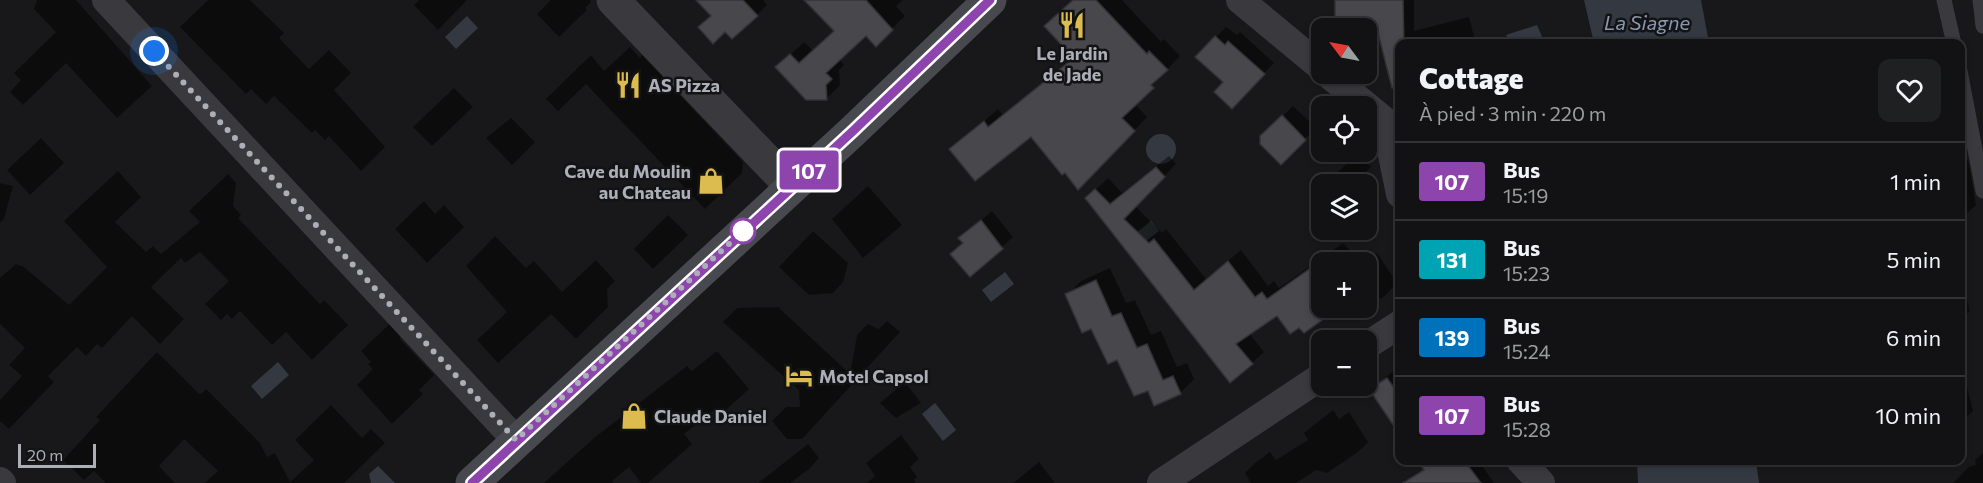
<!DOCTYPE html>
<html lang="fr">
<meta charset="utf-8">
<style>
:root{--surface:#121214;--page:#1f2022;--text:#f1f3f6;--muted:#9c9ea0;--line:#313234}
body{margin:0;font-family:Commissioner,sans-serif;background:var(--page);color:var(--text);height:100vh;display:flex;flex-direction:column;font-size:22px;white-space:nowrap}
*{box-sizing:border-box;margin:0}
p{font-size:20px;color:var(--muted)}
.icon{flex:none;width:33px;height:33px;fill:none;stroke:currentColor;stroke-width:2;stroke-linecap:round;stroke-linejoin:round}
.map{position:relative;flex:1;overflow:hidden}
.drawer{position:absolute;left:1395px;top:39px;width:570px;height:426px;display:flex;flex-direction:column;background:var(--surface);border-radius:12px;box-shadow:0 3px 9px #0003,0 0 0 2px var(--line)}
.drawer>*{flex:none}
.badge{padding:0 12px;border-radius:4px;font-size:21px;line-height:39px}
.needle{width:39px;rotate:302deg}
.fabs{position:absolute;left:1311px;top:18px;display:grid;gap:12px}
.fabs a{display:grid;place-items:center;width:66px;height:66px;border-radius:12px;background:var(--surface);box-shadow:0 3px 9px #0003,0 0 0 2px var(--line);font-size:30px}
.scale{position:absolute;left:18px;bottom:15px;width:78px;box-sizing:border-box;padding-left:6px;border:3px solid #acaeb8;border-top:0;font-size:16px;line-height:21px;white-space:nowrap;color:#acaeb8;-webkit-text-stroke:4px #131315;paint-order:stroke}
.you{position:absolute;width:30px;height:30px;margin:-15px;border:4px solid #fff;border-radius:50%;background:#1a73e8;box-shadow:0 0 0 9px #1a73e833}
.map>.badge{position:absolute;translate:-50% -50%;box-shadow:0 0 0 3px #fff}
.round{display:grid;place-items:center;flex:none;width:63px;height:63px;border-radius:12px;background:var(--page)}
.overview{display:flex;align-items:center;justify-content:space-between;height:102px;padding:0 24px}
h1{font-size:28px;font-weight:800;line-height:45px}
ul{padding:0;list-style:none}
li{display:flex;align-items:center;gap:18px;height:78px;padding:0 24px;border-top:2px solid var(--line)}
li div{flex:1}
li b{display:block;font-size:22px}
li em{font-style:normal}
li .badge{min-width:66px;font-weight:700;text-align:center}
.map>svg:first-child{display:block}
.water{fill:#343941}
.shadow{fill:#0007}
.building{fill:#48484c;stroke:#333236;stroke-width:1.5}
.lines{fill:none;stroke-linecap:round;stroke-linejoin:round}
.service{stroke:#3a3a3e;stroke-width:15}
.minor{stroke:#3a3a3e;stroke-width:28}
.tertiary{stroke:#3a3a3e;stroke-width:33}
.secondary{stroke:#48494e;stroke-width:33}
.line-casing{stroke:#fff;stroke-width:14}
.line{stroke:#8e44ad;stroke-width:9}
.walk{stroke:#acaeb8;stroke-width:6;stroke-dasharray:0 10.8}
.stop-dot{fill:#fff;stroke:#8e44ad;stroke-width:3}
.labels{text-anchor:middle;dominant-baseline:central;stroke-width:5;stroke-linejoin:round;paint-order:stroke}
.poi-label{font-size:18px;font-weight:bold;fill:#acaeb8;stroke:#131315;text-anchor:start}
.water-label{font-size:20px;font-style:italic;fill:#8898af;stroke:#131315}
</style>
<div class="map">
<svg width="1983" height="483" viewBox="0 0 1983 483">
<rect width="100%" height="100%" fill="#18181a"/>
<!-- water -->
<g class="water">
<polygon points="1584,0 1701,0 1709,43 1594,43"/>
<polygon points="467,16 478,28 456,49 445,37"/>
<polygon points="1537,25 1543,39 1528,43 1510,43 1506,35"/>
<circle cx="1161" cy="149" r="15"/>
<polygon points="1151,221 1159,231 1129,254 1122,244"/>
<polygon points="1005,272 1014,284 991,302 982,290"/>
<polygon points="278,362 289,375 262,399 251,386"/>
<polygon points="935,403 956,430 943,441 922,414"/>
<polygon points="1637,461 1756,461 1759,483 1638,483"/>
<polygon points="378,466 395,483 371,483 369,474"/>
</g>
<!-- shadow -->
<g class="shadow">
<polygon points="37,0 76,0 152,86 117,118 66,63 23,105 10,92 21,80 14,73 56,32 34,9"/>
<polygon points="208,0 250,0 284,33 279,38 309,69 329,50 351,73 334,90 385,147 361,171 329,136 325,140 315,130 312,133 274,96 266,104 251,89 246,94 180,27"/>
<polygon points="419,0 467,0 438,30 414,5"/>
<polygon points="551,0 590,0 591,2 585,8 587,10 559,37 537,14"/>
<polygon points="708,0 763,0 767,5 757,15 726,30 712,15"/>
<polygon points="813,0 903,0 896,6 905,16 876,44 866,34 839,59 844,65 839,70 840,85 826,99 777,67 804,42 813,51 835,31"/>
<polygon points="1074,0 1122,0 1161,42 1164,39 1180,56 1135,104 1147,117 1092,175 1031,135 951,149 998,109 1003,115 1071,60"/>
<polygon points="1336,0 1414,0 1414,31 1469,17 1476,44 1400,44 1376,20"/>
<polygon points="1226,27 1237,35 1240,32 1274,63 1232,106 1216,37"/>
<polygon points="630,47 640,58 642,55 743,162 742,173 705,209 586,84 558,111 546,99 591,55 604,71"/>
<polygon points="454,88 473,107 432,146 413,127"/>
<polygon points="1293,106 1316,128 1281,163 1258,140"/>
<polygon points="511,118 535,142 512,165 486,138"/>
<polygon points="41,138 64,163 30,195 7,170"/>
<polygon points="1357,154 1371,167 1363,175 1374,186 1366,194 1366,184 1325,184"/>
<polygon points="1169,156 1176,164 1135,206 1162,233 1166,229 1206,279 1241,250 1268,286 1274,281 1279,288 1343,243 1361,262 1377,253 1397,283 1386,295 1352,317 1347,309 1343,311 1341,308 1366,308 1366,262 1322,262 1322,308 1338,308 1304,331 1278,314 1249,333 1264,352 1252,363 1087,198 1108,178 1122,193"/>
<polygon points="1968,159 1976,205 1960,220 1960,161"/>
<polygon points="118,171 141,197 115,222 146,252 153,246 161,254 200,222 189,211 228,174 236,183 233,206 241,215 238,218 320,304 324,300 348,325 312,360 286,332 272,345 240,311 232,319 227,314 221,320 205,304 229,281 200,252 185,263 181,258 151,287 184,319 160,344 132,316 102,348 97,344 86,356 77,347 48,376 54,382 9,429 0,421 0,400 22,376 9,365 25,348 0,324 0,278 16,264 24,267 69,305 107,267 64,221"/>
<polygon points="0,183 13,186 4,219 0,223"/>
<polygon points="868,186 902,225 863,258 832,219"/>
<polygon points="1322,188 1322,204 1314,196"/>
<polygon points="424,201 435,214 444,205 464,227 427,263 395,229"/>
<polygon points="992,211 1013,237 970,275 964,242 960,238"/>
<polygon points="668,215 688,235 653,269 634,249"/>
<polygon points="813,231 848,263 843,282 833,293 809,295 779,267"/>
<polygon points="495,236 526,268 534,261 562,292 596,260 615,281 607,289 608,307 576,339 551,314 498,363 477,340 507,312 466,266"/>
<polygon points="1110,268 1126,303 1135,300 1151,335 1161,331 1177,367 1187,363 1194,379 1180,393 1148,390 1117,358 1067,295 1081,281"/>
<polygon points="1960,272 1970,311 1960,320"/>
<polygon points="778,307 850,374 857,335 868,324 879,329 887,321 900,332 802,439 787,439 772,421 786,407 800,407 799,390 723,322 737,308"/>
<polygon points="397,317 408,329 399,338 434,375 419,390 423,394 392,424 357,385 373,369 368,364 371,362 361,351"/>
<polygon points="717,351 749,389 718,417 713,411 684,434 692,444 648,483 641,483 629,467 612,481 613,483 544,483 594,438 687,366 692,371"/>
<polygon points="157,352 200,395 206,389 260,443 267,457 275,453 290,482 314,460 295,440 331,405 362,438 371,429 385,443 344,483 205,483 218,471 184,439 159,466 175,483 106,483 94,471 84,480 63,460 100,420 96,417"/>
<polygon points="1960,359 1973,411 1960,423"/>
<polygon points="1397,368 1400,371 1400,432 1371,390"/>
<polygon points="905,382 921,403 896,418 880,403"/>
<polygon points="1333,410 1339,419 1349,412 1368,442 1358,452 1327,473 1316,470 1296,483 1251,483 1245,473 1255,463 1270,452 1276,460 1308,440 1304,433"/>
<polygon points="901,435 919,459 910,467 917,477 914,480 916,483 867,483 875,476 866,463"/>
<polygon points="808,444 819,458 809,469 790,483 758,483"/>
<polygon points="1983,453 1983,483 1953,483 1969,467 1976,465 1975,460"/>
<polygon points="1433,460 1473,460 1475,464 1479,461 1494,483 1428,483"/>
<polygon points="1039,462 1055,483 1013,483 1017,480"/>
</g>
<!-- building -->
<g class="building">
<polygon points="696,0 743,0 758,16 732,39 725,32 713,44 698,27 711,16"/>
<polygon points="804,0 866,0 893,30 876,47 866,36 826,73 832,79 826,85 827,100 806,100 775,67 790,54 799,63 834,31"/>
<polygon points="1073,0 1096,0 1147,54 1149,51 1168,70 1151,85 1154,88 1122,118 1135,131 1078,190 1065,173 1062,175 1031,137 975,181 949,149 984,121 988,127 1070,61 1065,55 1068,52 1044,26"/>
<polygon points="1335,0 1403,0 1404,44 1400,44 1400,87 1392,88 1375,21 1335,21"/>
<polygon points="1215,36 1225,45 1228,41 1265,74 1232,109 1214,92 1223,82 1195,57"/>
<polygon points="1282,115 1306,140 1281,165 1260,144 1260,136"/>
<polygon points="1156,167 1165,177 1124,219 1149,243 1154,239 1194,290 1228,261 1255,297 1262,292 1267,299 1322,260 1322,320 1304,333 1299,328 1290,334 1277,316 1236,344 1253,364 1230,383 1085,198 1095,189 1110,204"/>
<polygon points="981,220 1003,249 970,277 950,254 963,243 958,238"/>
<polygon points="1096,280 1112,316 1121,313 1137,348 1147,344 1163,380 1173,376 1181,394 1154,406 1148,391 1134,396 1117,360 1108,364 1091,329 1082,333 1065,294"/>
<polygon points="1387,378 1400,396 1400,435 1369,389"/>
<polygon points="1417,460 1464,460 1481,483 1403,483 1424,470"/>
</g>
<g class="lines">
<!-- service -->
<g class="service">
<polyline points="1944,0 1954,44"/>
<polyline points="1980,0 1983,26"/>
<polyline points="1960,71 1983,191"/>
</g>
<!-- minor -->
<g class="minor">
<polyline points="106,0 516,440"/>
<polyline points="1240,0 1322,68"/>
<polyline points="1328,74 1385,121 1400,194"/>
<polyline points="1366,346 1400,324"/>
<polyline points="1520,460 1541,483"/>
<polyline points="0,481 2,483"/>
<polyline points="1161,483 1322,376"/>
</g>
<!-- tertiary -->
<polyline class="tertiary" points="613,0 791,186"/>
<!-- secondary -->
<polyline class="secondary" points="472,483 853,131 990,0"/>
</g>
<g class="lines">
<defs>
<polyline id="line" points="472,483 853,131 990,0"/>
</defs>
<!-- line casing -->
<use href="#line" class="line-casing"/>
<!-- line -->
<use href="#line" class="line"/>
<!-- walk -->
<polyline class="walk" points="154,51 516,440 743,231"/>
</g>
<!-- icons -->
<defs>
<symbol id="restaurant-bare" viewBox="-9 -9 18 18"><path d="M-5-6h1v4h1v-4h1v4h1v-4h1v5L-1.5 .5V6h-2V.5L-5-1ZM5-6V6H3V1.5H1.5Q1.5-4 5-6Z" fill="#dcbc4e" stroke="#131315" stroke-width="2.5" paint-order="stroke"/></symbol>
<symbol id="shop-bare" viewBox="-9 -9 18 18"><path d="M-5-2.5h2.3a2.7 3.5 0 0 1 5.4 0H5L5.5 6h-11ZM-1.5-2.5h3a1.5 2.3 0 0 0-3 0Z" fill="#dcbc4e" stroke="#131315" stroke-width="2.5" paint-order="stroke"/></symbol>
<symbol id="hotel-bare" viewBox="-9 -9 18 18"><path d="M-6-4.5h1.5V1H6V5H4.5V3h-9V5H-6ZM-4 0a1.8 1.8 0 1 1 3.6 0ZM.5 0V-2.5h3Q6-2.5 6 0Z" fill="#dcbc4e" stroke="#131315" stroke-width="2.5" paint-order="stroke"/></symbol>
</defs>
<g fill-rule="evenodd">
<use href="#restaurant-bare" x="1053" y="6" width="38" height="38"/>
<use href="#restaurant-bare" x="609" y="66" width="38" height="38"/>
<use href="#shop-bare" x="692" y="162" width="38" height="38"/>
<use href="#hotel-bare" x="780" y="357" width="38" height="38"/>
<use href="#shop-bare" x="615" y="397" width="38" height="38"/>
</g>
<!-- markers -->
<circle class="stop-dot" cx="743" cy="231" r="12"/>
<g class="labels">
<!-- poi labels -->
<g class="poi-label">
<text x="1072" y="53" text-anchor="middle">Le Jardin<tspan x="1072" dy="21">de Jade</tspan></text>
<text x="648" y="85">AS Pizza</text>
<text x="691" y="171" text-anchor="end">Cave du Moulin<tspan x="691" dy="21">au Chateau</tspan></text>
<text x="819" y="376">Motel Capsol</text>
<text x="654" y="416">Claude Daniel</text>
</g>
<!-- water labels -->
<g class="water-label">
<text x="1647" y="22">La Siagne</text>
</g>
</g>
</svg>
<div class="fabs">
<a><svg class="needle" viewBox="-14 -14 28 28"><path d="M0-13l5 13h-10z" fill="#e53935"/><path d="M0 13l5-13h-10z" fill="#9c9ea0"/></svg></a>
<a><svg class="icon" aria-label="locate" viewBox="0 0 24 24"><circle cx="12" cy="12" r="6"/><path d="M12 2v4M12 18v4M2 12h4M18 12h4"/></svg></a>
<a><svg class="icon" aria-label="layers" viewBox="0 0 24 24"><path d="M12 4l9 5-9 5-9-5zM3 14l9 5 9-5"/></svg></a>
<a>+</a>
<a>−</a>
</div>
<div class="scale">20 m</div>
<div class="you" style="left:154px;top:51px"></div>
<b class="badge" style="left:809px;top:170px;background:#8e44ad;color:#fff">107</b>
<section class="drawer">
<div class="overview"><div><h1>Cottage</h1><p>À pied · 3 min · 220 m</p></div><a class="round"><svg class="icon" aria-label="heart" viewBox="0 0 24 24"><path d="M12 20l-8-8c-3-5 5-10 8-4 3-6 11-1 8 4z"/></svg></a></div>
<ul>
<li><span class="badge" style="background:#8e44ad;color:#fff">107</span><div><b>Bus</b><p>15:19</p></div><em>1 min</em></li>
<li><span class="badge" style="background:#00a3b4;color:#fff">131</span><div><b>Bus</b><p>15:23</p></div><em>5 min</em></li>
<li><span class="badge" style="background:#0072bc;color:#fff">139</span><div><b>Bus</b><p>15:24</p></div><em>6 min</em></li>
<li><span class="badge" style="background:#8e44ad;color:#fff">107</span><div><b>Bus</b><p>15:28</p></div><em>10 min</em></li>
</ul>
</section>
</div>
